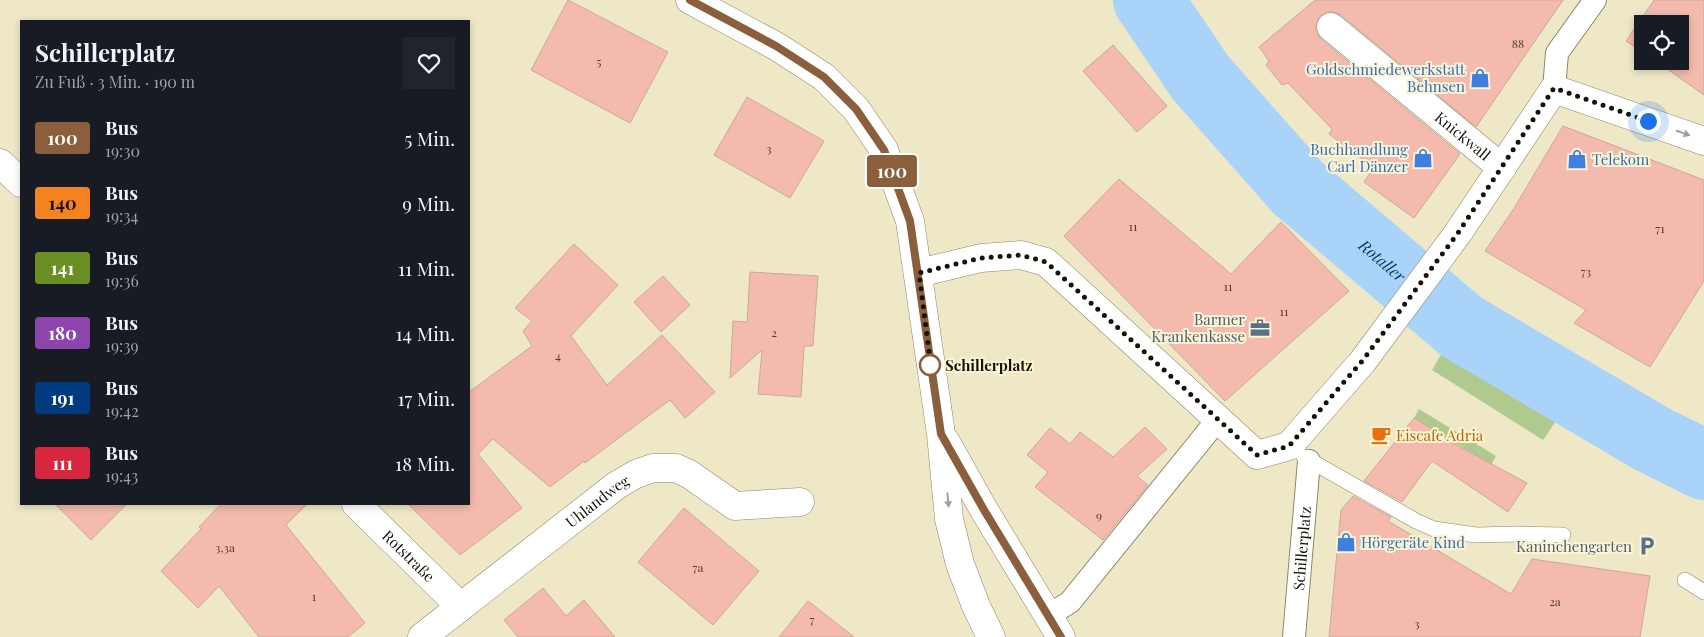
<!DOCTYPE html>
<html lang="de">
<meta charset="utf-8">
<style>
:root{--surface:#171b24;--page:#20242c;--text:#f1f3f6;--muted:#9ea1a6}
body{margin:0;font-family:"Playfair Display",serif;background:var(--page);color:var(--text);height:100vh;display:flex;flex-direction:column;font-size:19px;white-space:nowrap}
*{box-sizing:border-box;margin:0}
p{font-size:16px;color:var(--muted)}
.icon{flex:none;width:28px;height:28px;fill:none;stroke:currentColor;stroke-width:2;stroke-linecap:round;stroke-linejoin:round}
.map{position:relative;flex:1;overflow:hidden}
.side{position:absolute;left:20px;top:20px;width:450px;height:485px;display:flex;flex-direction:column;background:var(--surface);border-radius:0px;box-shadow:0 2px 8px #0003}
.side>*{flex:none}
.badge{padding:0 10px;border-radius:4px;font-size:18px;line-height:32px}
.buttons{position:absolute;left:1634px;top:15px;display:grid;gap:10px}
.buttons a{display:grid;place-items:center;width:55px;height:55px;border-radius:0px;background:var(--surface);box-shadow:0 2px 8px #0003;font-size:25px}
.you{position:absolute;width:25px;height:25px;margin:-12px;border:4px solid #fff;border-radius:50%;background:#1a73e8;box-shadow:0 0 0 8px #1a73e833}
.map>.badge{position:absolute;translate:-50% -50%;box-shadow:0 0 0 2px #fff}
.round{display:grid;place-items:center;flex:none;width:52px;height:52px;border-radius:0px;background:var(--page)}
.overview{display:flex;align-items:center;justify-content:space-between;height:85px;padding:0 15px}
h1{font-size:24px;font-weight:700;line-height:38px}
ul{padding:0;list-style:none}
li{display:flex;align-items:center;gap:15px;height:65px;padding:0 15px}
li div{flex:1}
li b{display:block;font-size:19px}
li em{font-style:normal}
li .badge{min-width:55px;font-weight:700;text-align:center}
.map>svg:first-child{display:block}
.green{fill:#afc98e}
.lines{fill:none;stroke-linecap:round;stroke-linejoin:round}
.river{stroke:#aad3fa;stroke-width:70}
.building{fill:#f4baae;stroke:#caa79f}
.service-casing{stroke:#8d8769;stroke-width:16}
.pedestrian-casing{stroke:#8d8769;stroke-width:24}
.minor-casing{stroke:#8d8769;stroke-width:29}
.tertiary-casing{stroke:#8d8769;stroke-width:29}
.service{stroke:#fff;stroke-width:15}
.pedestrian{stroke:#fff;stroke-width:22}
.minor{stroke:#fff;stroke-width:28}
.tertiary{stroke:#fff;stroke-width:28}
.oneway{fill:#a1a09c}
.line-casing{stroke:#fff;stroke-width:11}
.line{stroke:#8b5e3c;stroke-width:8}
.walk{stroke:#151207;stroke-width:5;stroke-dasharray:0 9}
.stop-dot{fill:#fff;stroke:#8b5e3c;stroke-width:2.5}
.labels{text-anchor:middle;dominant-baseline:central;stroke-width:4;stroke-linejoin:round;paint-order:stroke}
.number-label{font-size:12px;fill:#4d3c31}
.shop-label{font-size:15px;fill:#366cbe;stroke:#fcf5d4;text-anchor:end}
.street-label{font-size:15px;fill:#151207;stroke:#fcf5d4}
.service-label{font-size:15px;fill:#4e5e75;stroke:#fcf5d4;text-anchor:end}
.stop-label{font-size:15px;font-weight:bold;fill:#151207;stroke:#fcf5d4;text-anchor:start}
.food-label{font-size:15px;fill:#c56008;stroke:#fcf5d4;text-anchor:start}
.water-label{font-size:16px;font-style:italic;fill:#00355d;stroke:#fcf5d4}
</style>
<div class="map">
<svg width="1704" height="637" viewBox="0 0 1704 637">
<rect width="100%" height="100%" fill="#efe8c7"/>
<!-- green -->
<g class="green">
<polygon points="1114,0 1176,0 1224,80 1370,228 1482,313 1665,425 1704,443 1704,499 1450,346 1294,224 1190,107"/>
<polygon points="1446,346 1560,415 1543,440 1432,370"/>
<polygon points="1419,409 1496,456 1491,465 1414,418"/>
</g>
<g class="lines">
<!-- river -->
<path class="river" id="s1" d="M1148,0L1200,77L1298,188L1462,327L1652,439L1704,465"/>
</g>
<!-- building -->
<g class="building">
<polygon points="568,0 668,52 630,123 531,70"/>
<polygon points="1315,0 1563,0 1476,127 1341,15 1334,12 1326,12 1319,17 1316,25 1316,32 1321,39 1460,154 1414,218 1364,182 1374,168 1329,134 1332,129 1288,83 1282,85 1266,65 1269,61 1259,47"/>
<polygon points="1654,0 1704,0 1704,95 1656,61 1680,61 1680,24 1642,24 1642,52 1626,41"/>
<polygon points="1113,45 1167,106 1137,132 1083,71"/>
<polygon points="747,97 824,141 790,198 714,155"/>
<polygon points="1563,126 1704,180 1704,281 1650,367 1574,323 1586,310 1485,251 1513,210"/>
<polygon points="1119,179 1231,274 1281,222 1349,291 1225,401 1064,236"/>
<polygon points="574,244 618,285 571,336 607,385 662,335 715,392 685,418 670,400 585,463 584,461 550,487 493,439 478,454 522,508 460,555 408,504 469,504 469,392 532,346 523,331 532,321 515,308"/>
<polygon points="750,272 818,276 813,346 804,346 801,397 758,394 762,350 730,378 733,321 747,322"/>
<polygon points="663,276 690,305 661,332 634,302"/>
<polygon points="1414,418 1448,439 1447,440 1527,483 1508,512 1432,461 1402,502 1364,481"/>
<polygon points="1145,427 1167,449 1137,476 1148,485 1103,540 1035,487 1048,472 1027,455 1050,428 1070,444 1080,432 1113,457"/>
<polygon points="1353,496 1391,517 1388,521 1511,594 1532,559 1650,576 1640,637 1329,637 1341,510"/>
<polygon points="55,504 127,504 91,540"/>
<polygon points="221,504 307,504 286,525 365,623 348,637 259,637 219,586 198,608 161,571 201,529 199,527"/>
<polygon points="684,508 759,571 713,625 638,562"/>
<polygon points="543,588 566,616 584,600 615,637 518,637 504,620"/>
<polygon points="808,601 854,637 779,637"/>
</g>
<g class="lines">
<defs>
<g id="service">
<polyline points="1304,457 1416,521 1434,529 1476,535 1518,534 1563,535"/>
<polyline points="1685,580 1704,592"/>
</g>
<g id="pedestrian">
<polyline points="1554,89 1557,53 1595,0"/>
<polyline points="1048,616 1070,602 1210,429"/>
<path id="s2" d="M1294,637L1309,461"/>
</g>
<g id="minor">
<path id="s3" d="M1331,27L1502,168"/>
<polyline points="0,163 21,183"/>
<polyline points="919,273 981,258 1021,255 1046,262 1257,455 1289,446 1363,361 1458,233 1554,89 1704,141"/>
<path id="s4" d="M356,504L461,607"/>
<path id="s5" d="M422,637L617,485L636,474L653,468H676L689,474L735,506L800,502"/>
</g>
<g id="tertiary">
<polyline points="690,0 776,46 824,77 856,109 884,150 910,221 941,434 949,519 960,564 976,606 991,637"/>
<polyline points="946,442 984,510 1061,637"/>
</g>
</defs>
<!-- service casing -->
<use href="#service" class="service-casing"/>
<!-- pedestrian casing -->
<use href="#pedestrian" class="pedestrian-casing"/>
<!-- minor casing -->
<use href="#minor" class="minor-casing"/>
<!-- tertiary casing -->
<use href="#tertiary" class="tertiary-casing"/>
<!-- service -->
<use href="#service" class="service"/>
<!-- pedestrian -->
<use href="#pedestrian" class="pedestrian"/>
<!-- minor -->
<use href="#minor" class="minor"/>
<!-- tertiary -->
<use href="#tertiary" class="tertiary"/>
</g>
<!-- one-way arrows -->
<defs><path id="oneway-solid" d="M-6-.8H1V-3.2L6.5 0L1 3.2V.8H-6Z" transform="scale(1.25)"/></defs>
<g class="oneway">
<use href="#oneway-solid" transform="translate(1683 133) rotate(19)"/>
<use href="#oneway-solid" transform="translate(948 500) rotate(85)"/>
</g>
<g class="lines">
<defs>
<polyline id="line" points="690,0 776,46 824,77 856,109 884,150 910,221 941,434 984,510 1061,637"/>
</defs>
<!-- line casing -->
<use href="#line" class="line-casing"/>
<!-- line -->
<use href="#line" class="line"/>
<!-- walk -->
<polyline class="walk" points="930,365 931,367 919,273 981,258 1021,255 1046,262 1257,455 1289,446 1363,360 1458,233 1554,88 1648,121"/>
</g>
<!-- icons -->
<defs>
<symbol id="shop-bare" viewBox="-9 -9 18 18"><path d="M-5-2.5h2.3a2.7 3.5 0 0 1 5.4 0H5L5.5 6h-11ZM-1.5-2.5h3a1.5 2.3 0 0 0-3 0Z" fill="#3f7fe0" stroke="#fcf5d4" stroke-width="2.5" paint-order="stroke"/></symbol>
<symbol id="office-bare" viewBox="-9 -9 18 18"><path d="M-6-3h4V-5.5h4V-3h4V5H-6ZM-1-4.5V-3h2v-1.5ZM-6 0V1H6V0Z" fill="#5c6f8a" stroke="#fcf5d4" stroke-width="2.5" paint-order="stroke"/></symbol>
<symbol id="cafe-bare" viewBox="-9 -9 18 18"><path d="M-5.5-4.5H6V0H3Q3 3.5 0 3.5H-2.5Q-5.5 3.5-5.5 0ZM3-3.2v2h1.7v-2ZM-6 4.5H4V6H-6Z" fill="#e8710a" stroke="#fcf5d4" stroke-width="2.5" paint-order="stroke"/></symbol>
<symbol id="parking-bare" viewBox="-9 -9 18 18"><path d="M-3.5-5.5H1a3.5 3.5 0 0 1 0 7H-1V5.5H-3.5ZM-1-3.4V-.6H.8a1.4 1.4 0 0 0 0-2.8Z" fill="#5c6f8a" stroke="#fcf5d4" stroke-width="2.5" paint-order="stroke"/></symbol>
</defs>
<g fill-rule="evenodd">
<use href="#shop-bare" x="1466" y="64" width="28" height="28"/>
<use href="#shop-bare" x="1409" y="144" width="28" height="28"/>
<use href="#shop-bare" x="1563" y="145" width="28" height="28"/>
<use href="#office-bare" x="1246" y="314" width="28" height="28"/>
<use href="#cafe-bare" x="1367" y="421" width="28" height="28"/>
<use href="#shop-bare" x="1332" y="528" width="28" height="28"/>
<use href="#parking-bare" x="1633" y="532" width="28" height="28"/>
</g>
<!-- markers -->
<circle class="stop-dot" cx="930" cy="365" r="10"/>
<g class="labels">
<!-- number labels -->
<g class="number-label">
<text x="1518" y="43">88</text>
<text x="599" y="61">5</text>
<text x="769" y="148">3</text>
<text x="1133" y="226">11</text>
<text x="1660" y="228">71</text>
<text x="1586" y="271">73</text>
<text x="1228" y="286">11</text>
<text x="1284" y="311">11</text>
<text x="774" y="332">2</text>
<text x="558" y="355">4</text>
<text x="1099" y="515">9</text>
<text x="225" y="547">3,3a</text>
<text x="698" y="567">7a</text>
<text x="314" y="596">1</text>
<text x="1555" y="601">2a</text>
<text x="812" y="619">7</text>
<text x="1417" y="623">3</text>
</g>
<!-- shop labels -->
<g class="shop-label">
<text x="1465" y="69">Goldschmiedewerkstatt<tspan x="1465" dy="17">Behnsen</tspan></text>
<text x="1408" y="149">Buchhandlung<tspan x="1408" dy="17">Carl Dänzer</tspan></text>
<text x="1592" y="159" text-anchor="start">Telekom</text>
<text x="1361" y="542" text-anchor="start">Hörgeräte Kind</text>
</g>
<!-- street labels -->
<g class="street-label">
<text stroke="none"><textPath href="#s3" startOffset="171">Knickwall</textPath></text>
<text stroke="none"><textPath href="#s5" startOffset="222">Uhlandweg</textPath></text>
<text stroke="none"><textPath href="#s2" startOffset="89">Schillerplatz</textPath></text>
<text stroke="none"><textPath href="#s4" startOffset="74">Rotstraße</textPath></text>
</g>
<!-- service labels -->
<g class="service-label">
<text x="1245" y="319">Barmer<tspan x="1245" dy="17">Krankenkasse</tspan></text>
<text x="1632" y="546">Kaninchengarten</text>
</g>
<!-- stop labels -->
<g class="stop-label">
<text x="945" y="365">Schillerplatz</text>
</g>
<!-- food labels -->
<g class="food-label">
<text x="1396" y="435">Eiscafe Adria</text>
</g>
<!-- water labels -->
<g class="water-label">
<text stroke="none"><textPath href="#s1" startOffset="352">Rotaller</textPath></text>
</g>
</g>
</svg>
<div class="buttons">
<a><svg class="icon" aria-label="locate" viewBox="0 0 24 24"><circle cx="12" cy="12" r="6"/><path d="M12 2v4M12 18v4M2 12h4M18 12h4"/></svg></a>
</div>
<div class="you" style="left:1648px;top:121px"></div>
<b class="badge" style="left:892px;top:171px;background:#8b5e3c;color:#fff">100</b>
<section class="side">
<div class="overview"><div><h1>Schillerplatz</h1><p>Zu Fuß · 3 Min. · 190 m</p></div><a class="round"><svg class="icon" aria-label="heart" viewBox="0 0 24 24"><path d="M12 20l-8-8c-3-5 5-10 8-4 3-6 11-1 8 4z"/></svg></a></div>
<ul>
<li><span class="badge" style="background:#8b5e3c;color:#fff">100</span><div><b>Bus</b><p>19:30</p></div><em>5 Min.</em></li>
<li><span class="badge" style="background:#f58220;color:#111">140</span><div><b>Bus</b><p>19:34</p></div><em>9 Min.</em></li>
<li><span class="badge" style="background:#6b8e23;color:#fff">141</span><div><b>Bus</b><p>19:36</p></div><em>11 Min.</em></li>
<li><span class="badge" style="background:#8e44ad;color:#fff">180</span><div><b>Bus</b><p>19:39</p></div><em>14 Min.</em></li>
<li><span class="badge" style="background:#003b80;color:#fff">191</span><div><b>Bus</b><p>19:42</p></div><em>17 Min.</em></li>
<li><span class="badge" style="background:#d7263d;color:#fff">111</span><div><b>Bus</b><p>19:43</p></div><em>18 Min.</em></li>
</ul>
</section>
</div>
